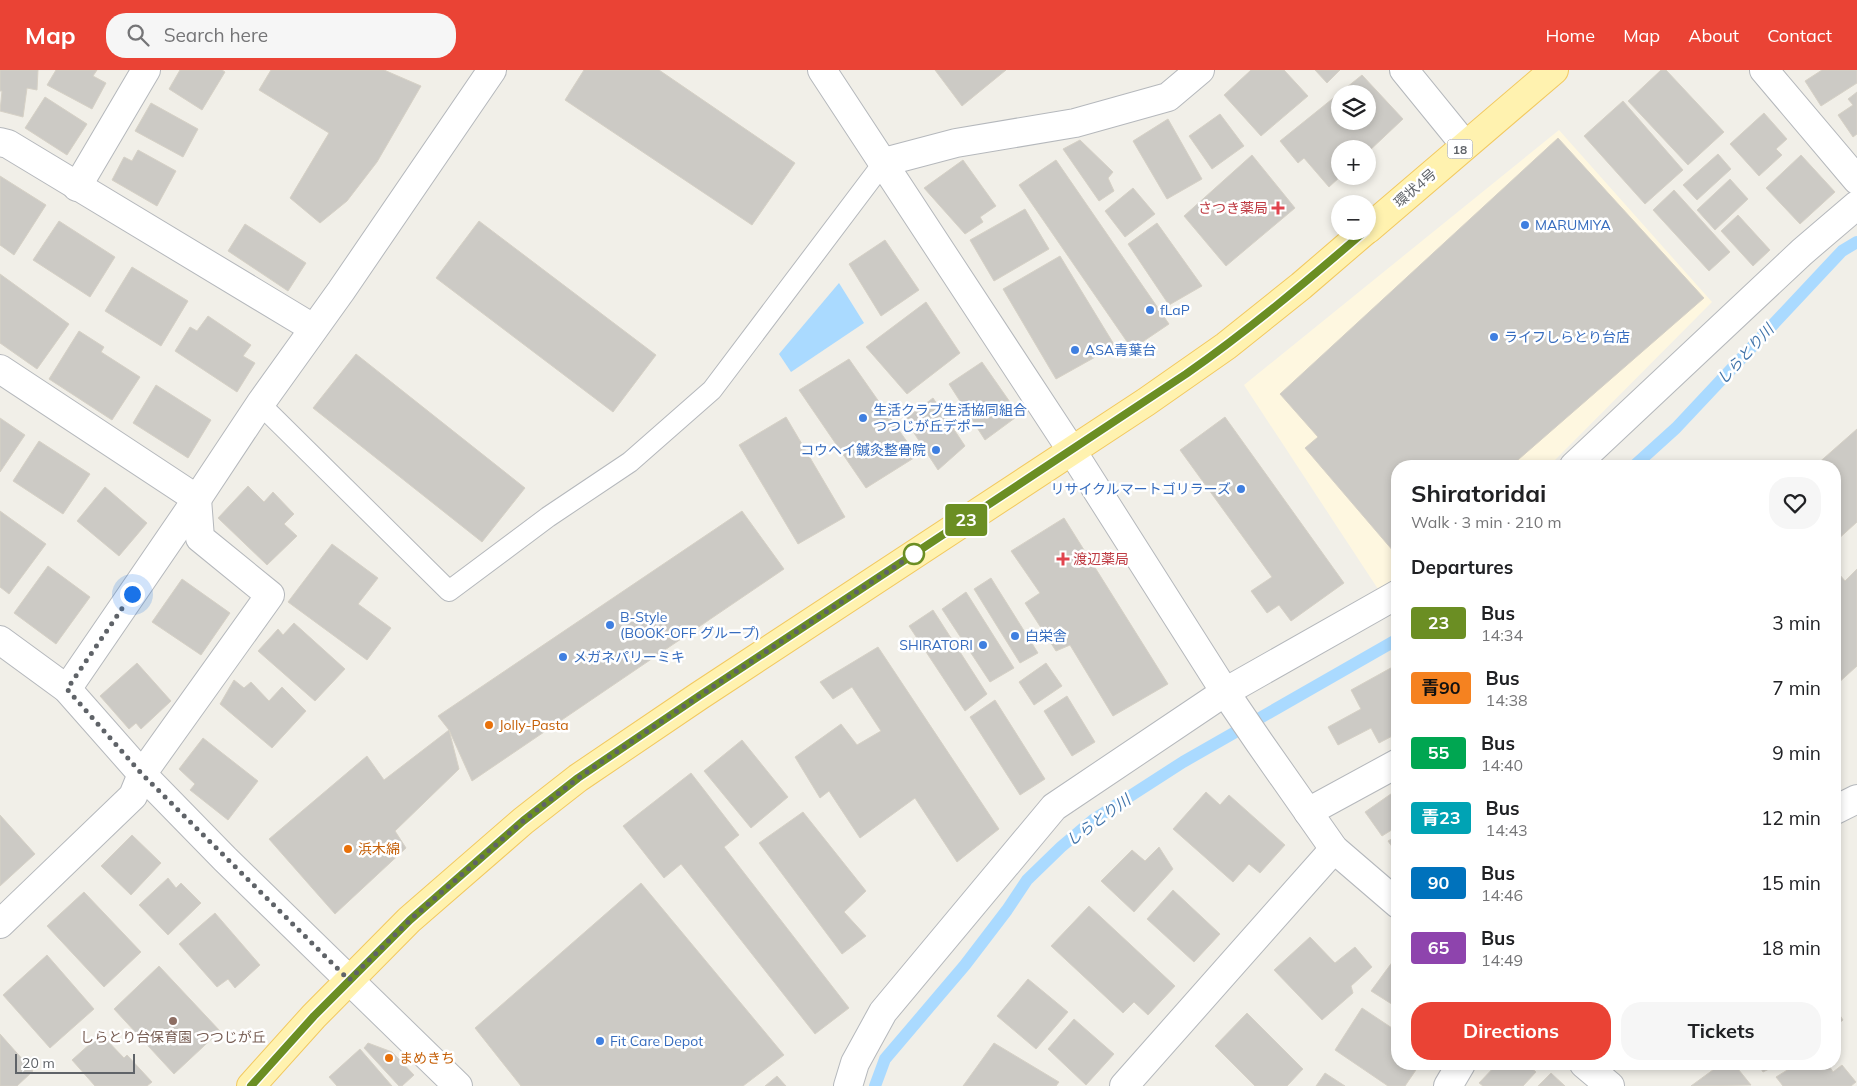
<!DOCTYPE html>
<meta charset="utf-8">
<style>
:root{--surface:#fff;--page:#f6f6f6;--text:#202124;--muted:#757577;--accent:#ea4335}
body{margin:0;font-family:Mulish,"Noto Sans JP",sans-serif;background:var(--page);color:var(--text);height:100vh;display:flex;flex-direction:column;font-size:19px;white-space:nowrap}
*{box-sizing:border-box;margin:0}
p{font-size:16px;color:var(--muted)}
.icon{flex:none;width:28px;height:28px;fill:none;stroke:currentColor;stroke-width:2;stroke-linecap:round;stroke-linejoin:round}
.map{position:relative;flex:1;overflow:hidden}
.panel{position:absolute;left:1391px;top:390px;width:450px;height:610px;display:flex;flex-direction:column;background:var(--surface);border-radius:20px;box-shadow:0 2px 8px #0003}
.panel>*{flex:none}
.badge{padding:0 10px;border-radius:4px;font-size:18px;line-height:32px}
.buttons{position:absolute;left:1331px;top:15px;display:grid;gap:10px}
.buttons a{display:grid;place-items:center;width:45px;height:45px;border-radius:50%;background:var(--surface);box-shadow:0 2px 8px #0003;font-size:25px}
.scale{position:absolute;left:15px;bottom:12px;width:120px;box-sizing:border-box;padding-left:5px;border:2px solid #5f6368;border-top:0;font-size:14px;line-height:18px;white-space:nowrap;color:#5f6368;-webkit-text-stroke:4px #fff;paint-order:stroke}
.you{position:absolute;width:25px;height:25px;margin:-12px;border:4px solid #fff;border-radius:50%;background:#1a73e8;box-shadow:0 0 0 8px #1a73e833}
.map>.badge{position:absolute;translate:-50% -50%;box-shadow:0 0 0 2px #fff}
h2{padding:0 20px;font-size:19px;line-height:45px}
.round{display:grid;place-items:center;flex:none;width:52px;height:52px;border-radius:20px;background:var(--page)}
.summary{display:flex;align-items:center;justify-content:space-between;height:85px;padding:0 20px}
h1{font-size:24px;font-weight:700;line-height:38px}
.cta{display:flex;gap:10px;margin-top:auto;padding:10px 20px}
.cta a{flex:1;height:58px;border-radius:20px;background:var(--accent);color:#fff;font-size:20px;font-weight:700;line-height:58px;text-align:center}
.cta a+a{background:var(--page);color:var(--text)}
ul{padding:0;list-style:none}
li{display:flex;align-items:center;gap:15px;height:65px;padding:0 20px}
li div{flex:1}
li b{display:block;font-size:19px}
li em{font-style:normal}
li .badge{min-width:55px;font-weight:700;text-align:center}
header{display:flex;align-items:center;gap:30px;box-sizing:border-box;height:70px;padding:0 25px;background:var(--accent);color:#fff}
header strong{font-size:24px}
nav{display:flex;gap:28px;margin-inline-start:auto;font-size:18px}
.search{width:350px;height:45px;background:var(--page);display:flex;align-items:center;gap:12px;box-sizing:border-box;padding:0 18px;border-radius:20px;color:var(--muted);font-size:19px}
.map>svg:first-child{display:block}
.commercial{fill:#fef7e0}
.water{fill:#aadaff}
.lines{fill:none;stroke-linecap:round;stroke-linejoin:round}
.stream{stroke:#aadaff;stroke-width:12}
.building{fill:#cccac5;stroke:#d6d1c6;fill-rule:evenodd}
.lane-casing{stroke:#b5b8bc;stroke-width:22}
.street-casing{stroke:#b5b8bc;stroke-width:30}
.primary-casing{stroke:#f2c960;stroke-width:30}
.lane{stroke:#fff;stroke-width:20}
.street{stroke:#fff;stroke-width:28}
.primary{stroke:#fff2af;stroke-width:28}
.line-casing{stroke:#fff;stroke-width:11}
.line{stroke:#6b8e23;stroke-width:8}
.walk{stroke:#5f6368;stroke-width:5;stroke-dasharray:0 9}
.health-dot{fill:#e0444e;stroke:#fff;stroke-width:2}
.shop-dot{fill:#3f7fe0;stroke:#fff;stroke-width:2}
.stop-dot{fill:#fff;stroke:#6b8e23;stroke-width:2.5}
.food-dot{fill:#e8710a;stroke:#fff;stroke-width:2}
.education-dot{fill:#8d6e63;stroke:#fff;stroke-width:2}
.labels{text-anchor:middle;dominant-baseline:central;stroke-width:5;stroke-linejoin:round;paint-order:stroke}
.shield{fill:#fff;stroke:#8f9295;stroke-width:1}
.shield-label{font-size:12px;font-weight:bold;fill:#5f6368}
.street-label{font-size:14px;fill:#5f6368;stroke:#fff}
.health-label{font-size:14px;fill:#be3a42;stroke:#fff;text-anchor:end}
.shop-label{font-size:14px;fill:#366cbe;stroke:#fff;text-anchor:start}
.food-label{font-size:14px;fill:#c56008;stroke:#fff;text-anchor:start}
.education-label{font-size:14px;fill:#785e54;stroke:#fff}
.water-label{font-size:15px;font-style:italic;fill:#4174aa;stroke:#fff}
</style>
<header>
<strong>Map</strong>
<div class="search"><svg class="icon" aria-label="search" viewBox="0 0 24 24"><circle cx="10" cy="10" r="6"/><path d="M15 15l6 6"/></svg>Search here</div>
<nav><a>Home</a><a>Map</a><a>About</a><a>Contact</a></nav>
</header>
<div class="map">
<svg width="1857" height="1016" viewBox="0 0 1857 1016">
<rect width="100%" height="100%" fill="#f1efe8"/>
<!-- commercial -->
<polygon class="commercial" points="1559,60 1712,232 1549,396 1398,396 1397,508 1378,519 1244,315"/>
<!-- water -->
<polygon class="water" points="839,213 864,253 791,302 779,284"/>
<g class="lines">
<!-- stream -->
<g class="stream">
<polyline points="1634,396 1676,358 1842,181 1857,172"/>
<polyline points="875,1016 885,989 965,895 1007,840 1027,810 1061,777 1093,750 1183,692 1398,569"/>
</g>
</g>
<!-- building -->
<g class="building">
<polygon points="0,0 38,0 37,20 27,18 23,47 0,41 2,21 0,21"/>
<polygon points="56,0 97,0 93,6 106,13 92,39 47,15"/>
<polygon points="180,0 222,0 225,2 202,40 169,19"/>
<polygon points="271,0 384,0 421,16 377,92 347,131 320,153 290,128 329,63 259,20"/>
<polygon points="584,0 659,0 795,93 752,155 565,30"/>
<polygon points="935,0 1006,0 962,36"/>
<polygon points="1251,0 1284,0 1308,26 1261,66 1224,25"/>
<polygon points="1315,0 1340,0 1327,13"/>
<polygon points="1661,0 1666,0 1724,62 1688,95 1628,31"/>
<polygon points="1822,0 1857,0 1857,13 1821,36 1805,11"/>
<path d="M1362,5L1403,49L1368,82V79H1340L1341,106L1329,117L1304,88L1298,93L1280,71ZM1340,24H1368V51H1340Z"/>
<polygon points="1857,22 1857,64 1853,67 1838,45 1853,35 1848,29"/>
<polygon points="45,27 87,54 67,85 25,58"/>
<polygon points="1623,31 1683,100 1645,134 1584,66"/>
<polygon points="151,33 198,59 183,87 135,61"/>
<polygon points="1764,43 1787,69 1776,79 1782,85 1759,106 1730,74"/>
<polygon points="1220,44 1244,76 1212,99 1189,66"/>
<polygon points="1168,49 1202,109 1167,129 1133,71"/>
<polygon points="1558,68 1704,228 1511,396 1398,396 1398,480 1394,482 1305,378 1318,367 1280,324"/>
<polygon points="1080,70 1113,102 1108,108 1114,121 1099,131 1063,79"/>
<polygon points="138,80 176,101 157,136 112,110 124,87 132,91"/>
<polygon points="1718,84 1731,99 1697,130 1683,115"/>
<polygon points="1252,85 1295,138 1226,196 1184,146"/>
<polygon points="1801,85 1835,122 1800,154 1766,118"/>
<polygon points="963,90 996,136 980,147 983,152 965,164 924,118"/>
<polygon points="1056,90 1169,254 1132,279 1019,115"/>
<polygon points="0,106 46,135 14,185 0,175"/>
<polygon points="1730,109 1748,129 1715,160 1697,140"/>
<polygon points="1133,118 1155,144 1125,167 1105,141"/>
<polygon points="1674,120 1730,182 1709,201 1653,140"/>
<polygon points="1025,139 1049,179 994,211 970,170"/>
<polygon points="1738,145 1770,180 1753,196 1721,161"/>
<polygon points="59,151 115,187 90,227 33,190"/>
<polygon points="479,151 656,285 613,342 436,208"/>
<polygon points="1157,153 1202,216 1169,235 1128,174"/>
<polygon points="245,154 306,193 288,221 228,181"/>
<polygon points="885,170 919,220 881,246 849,194"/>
<polygon points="1060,186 1115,276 1056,309 1003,219"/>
<polygon points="132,197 188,231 161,276 105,241"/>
<polygon points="0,204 69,254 37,299 0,273"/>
<polygon points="926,232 960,283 907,324 866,277"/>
<polygon points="208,246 251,275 243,286 255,293 237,322 175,281 190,257 197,261"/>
<polygon points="79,261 104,277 101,282 140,307 112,350 49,309"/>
<polygon points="356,284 525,418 482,472 313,338"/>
<polygon points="849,289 917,386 866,418 799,320"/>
<polygon points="982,292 1019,345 985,370 949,314"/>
<polygon points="156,315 211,350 188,388 133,353"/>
<polygon points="933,328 965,376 938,400 905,349"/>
<polygon points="786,347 845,447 798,474 739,375"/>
<polygon points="1225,347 1344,513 1291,551 1279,535 1267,543 1251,521 1272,507 1180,380"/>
<polygon points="0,348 25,365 0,402"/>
<polygon points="1857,359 1857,452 1835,472 1835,396 1815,396"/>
<polygon points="39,371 90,404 63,444 13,411"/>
<polygon points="248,416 264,432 273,422 294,444 284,454 297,466 267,495 218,448"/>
<polygon points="105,417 147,453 119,486 77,451"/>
<polygon points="0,441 46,474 9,524 0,517"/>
<polygon points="742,441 784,499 472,711 449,660 438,646"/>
<polygon points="1064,448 1168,614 1113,646 1070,575 1056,581 1025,533 1040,523 1011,481"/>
<polygon points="332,474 378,508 358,534 391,558 367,590 288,532"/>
<polygon points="48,496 90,527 56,574 14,543"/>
<polygon points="1835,499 1845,511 1857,499 1857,596 1835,616"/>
<polygon points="991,508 1038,583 1020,593 974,519"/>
<polygon points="182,509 230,543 201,585 152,552"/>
<polygon points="966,522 1014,598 990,612 942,539"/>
<polygon points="933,540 987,624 965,641 909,556"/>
<polygon points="294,553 345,599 315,631 258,581 278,559 283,565"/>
<polygon points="878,577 999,759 957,792 915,728 860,768 829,721 820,728 795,687 841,654 857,675 881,661 852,617 833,629 820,612"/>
<polygon points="137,593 171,631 141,659 136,653 129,659 100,626"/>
<polygon points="1046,593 1062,616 1034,635 1019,612"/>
<polygon points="1398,594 1398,663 1379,673 1371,658 1338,675 1328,657 1361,639 1351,620"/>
<polygon points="234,610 244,618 251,612 269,631 282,617 306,641 272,678 220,634"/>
<polygon points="1067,626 1095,672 1072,686 1044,641"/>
<polygon points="995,630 1045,709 1020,725 970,647"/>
<polygon points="449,660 459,699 395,761 406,778 335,844 269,769 367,686 384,710"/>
<polygon points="203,668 258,711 228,750 190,720 195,714 179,699"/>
<polygon points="742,670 788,727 751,758 704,701"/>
<polygon points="691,703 739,765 724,777 849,938 815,964 681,794 664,808 623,756"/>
<polygon points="1398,719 1398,756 1382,766 1365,742"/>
<polygon points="1206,722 1220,735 1229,725 1285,775 1260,803 1249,794 1233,812 1173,759"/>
<polygon points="803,742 866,821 844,842 866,866 842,884 759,773"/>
<polygon points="0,745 35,784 0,816"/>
<polygon points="132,765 161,793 131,825 101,796"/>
<polygon points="1398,765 1398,785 1388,771"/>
<polygon points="1159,777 1173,799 1134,842 1101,811 1132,780 1145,791"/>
<polygon points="168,808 176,818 181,813 201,833 168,865 139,835"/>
<polygon points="641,813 784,985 743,1016 521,1016 475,958"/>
<polygon points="1173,820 1220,864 1194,892 1147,849"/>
<polygon points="84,822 141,882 104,917 47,856"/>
<polygon points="1089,836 1175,916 1148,945 1134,932 1123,943 1051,876"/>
<polygon points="215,843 260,895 235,918 228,909 217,917 179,874"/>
<polygon points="1310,867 1335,893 1355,877 1372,897 1351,916 1353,923 1322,950 1274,900"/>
<polygon points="47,885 94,939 50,978 3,925"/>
<polygon points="1396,887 1398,888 1398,938 1371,921"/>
<polygon points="159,896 220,961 174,1004 114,939"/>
<polygon points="1028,909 1068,942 1036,979 997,946"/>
<polygon points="1362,938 1398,962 1398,994 1420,994 1405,1016 1388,1016 1335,980"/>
<polygon points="1835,938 1843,950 1835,956"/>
<polygon points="1247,943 1303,999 1287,1016 1255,1016 1215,976"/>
<polygon points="1074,949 1114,984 1086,1015 1048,979"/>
<polygon points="0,964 33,1001 17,1016 0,1016"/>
<polygon points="101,964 124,988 127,985 152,1012 147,1016 95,1016 72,990"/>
<polygon points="368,973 392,982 414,1005 402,1016 399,1016 364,978"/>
<polygon points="994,973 1059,1012 1056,1016 963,1016"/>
<polygon points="360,979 392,1016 337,1016 329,1007"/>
<polygon points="1497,994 1527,994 1536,1002 1523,1016 1483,1016 1479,1013"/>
<polygon points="1721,994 1734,994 1751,1015 1691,1016"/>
<polygon points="1758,994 1779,994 1763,1002"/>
<polygon points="1797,994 1828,994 1833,1002 1842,995 1856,1012 1851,1016 1783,1016 1776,1007"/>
<polygon points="1325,1003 1345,1016 1316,1016"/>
<polygon points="1551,1003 1565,1016 1538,1016"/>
<polygon points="777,1006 786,1016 765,1016"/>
</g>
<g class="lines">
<defs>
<polyline id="lane" points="260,334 449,521 548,447 630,392 712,320 884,92"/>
<g id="street">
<polyline points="822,0 1072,381 1225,622 1259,672 1334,779 1398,834"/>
<polyline points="1404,0 1465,75"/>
<polyline points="1764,0 1857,110"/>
<polyline points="0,72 8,74 313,258"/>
<polyline points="884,92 956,73 1075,53 1168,27 1200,0"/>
<polyline points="77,117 146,0"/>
<polyline points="0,299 197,429 200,468 270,525 142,704 133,726 0,854"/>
<polyline points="1574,396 1802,182 1857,135"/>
<polyline points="0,570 67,619 142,704 225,789 458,1016"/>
<polyline points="67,619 197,429 260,334 341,221 492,0"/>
<polyline points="1835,740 1857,729"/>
<polyline points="1308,742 1398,693"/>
<polyline points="1584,994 1610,1016"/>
<polyline points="848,1016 855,993 883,942 1054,737 1225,622 1398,524"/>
<polyline points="1124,1016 1334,779"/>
<polyline points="1448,1016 1461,994"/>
</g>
<g id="primary">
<polyline points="1368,159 1554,0"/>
<polyline points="251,1016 314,946 409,850 523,751 578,708 699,626 1146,332 1226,276 1301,216 1365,161"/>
</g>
</defs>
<!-- lane casing -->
<use href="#lane" class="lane-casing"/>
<!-- street casing -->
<use href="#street" class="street-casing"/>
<!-- primary casing -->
<use href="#primary" class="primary-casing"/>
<!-- lane -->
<use href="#lane" class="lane"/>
<!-- street -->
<use href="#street" class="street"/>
<!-- primary -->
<use href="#primary" class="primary"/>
</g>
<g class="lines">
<defs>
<path id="line" d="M251,1016L314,946L410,850L523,751L578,708L699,626L1186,304C1249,260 1307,211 1365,161"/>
</defs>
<!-- line casing -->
<use href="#line" class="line-casing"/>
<!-- line -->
<use href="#line" class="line"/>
<!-- walk -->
<polyline class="walk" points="132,524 67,619 142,704 349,910 410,850 523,751 578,708 699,626 914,484"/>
</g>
<!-- markers -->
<g class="health-dot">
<path d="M1275.5 130.5h5v5h5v5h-5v5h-5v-5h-5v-5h5z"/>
<path d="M1060.5 481.5h5v5h5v5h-5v5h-5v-5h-5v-5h5z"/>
</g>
<g class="shop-dot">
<circle cx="1525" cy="155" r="5"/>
<circle cx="1150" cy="240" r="5"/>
<circle cx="1494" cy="267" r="5"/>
<circle cx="1075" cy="280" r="5"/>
<circle cx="863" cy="348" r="5"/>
<circle cx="936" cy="380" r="5"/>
<circle cx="1241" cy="419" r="5"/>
<circle cx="610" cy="555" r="5"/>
<circle cx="1015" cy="566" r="5"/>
<circle cx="983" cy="575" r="5"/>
<circle cx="563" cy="587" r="5"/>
<circle cx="600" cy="971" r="5"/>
</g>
<circle class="stop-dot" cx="914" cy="484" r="10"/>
<g class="food-dot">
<circle cx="489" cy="655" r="5"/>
<circle cx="348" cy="779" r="5"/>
<circle cx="389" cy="988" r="5"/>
</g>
<circle class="education-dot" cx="173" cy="951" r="5"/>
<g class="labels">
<!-- shield labels -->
<rect class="shield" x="1447.5" y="69.5" width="25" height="19" rx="4"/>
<g class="shield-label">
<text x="1460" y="79">18</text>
</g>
<!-- street labels -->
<g class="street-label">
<text transform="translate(1415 118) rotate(-41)">環状4号</text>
</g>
<!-- health labels -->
<g class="health-label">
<text x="1268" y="138">さつき薬局</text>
<text x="1073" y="489" text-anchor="start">渡辺薬局</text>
</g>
<!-- shop labels -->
<g class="shop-label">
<text x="1535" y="155">MARUMIYA</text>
<text x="1160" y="240">fLaP</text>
<text x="1504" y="267">ライフしらとり台店</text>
<text x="1085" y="280">ASA青葉台</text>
<text x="873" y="340">生活クラブ生活協同組合<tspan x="873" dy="16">つつじが丘デポー</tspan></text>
<text x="926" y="380" text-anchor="end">コウヘイ鍼灸整骨院</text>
<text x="1231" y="419" text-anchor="end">リサイクルマートゴリラーズ</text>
<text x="620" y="547">B-Style<tspan x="620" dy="16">(BOOK-OFF グループ)</tspan></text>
<text x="1025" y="566">白栄舎</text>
<text x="973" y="575" text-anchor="end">SHIRATORI</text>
<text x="573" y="587">メガネパリーミキ</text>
<text x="610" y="971">Fit Care Depot</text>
</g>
<!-- food labels -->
<g class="food-label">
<text x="499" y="655">Jolly-Pasta</text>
<text x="358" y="779">浜木綿</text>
<text x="399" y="988">まめきち</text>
</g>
<!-- education labels -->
<g class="education-label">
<text x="173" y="967">しらとり台保育園 つつじが丘</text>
</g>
<!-- water labels -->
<g class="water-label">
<text transform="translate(1745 284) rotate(-47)">しらとり川</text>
<text transform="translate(1098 750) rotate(-36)">しらとり川</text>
</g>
</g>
</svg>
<div class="buttons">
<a><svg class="icon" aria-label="layers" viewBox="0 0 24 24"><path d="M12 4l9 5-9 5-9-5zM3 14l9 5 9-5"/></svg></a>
<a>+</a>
<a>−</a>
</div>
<div class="scale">20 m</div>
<div class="you" style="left:132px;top:524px"></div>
<b class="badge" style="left:966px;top:450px;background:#6b8e23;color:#fff">23</b>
<section class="panel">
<div class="summary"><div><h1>Shiratoridai</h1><p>Walk · 3 min · 210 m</p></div><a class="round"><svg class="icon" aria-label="heart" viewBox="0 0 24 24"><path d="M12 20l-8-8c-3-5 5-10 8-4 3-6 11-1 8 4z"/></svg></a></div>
<h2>Departures</h2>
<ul>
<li><span class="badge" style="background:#6b8e23;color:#fff">23</span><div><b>Bus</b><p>14:34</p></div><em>3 min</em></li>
<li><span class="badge" style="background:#f58220;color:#111">青90</span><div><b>Bus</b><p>14:38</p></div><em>7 min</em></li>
<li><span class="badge" style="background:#00a651;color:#fff">55</span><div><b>Bus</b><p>14:40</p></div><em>9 min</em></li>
<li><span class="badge" style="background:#00a3b4;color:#fff">青23</span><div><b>Bus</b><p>14:43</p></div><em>12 min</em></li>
<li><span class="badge" style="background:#0072bc;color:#fff">90</span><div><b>Bus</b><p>14:46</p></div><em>15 min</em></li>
<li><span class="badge" style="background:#8e44ad;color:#fff">65</span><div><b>Bus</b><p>14:49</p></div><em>18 min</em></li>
</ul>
<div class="cta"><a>Directions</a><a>Tickets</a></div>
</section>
</div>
